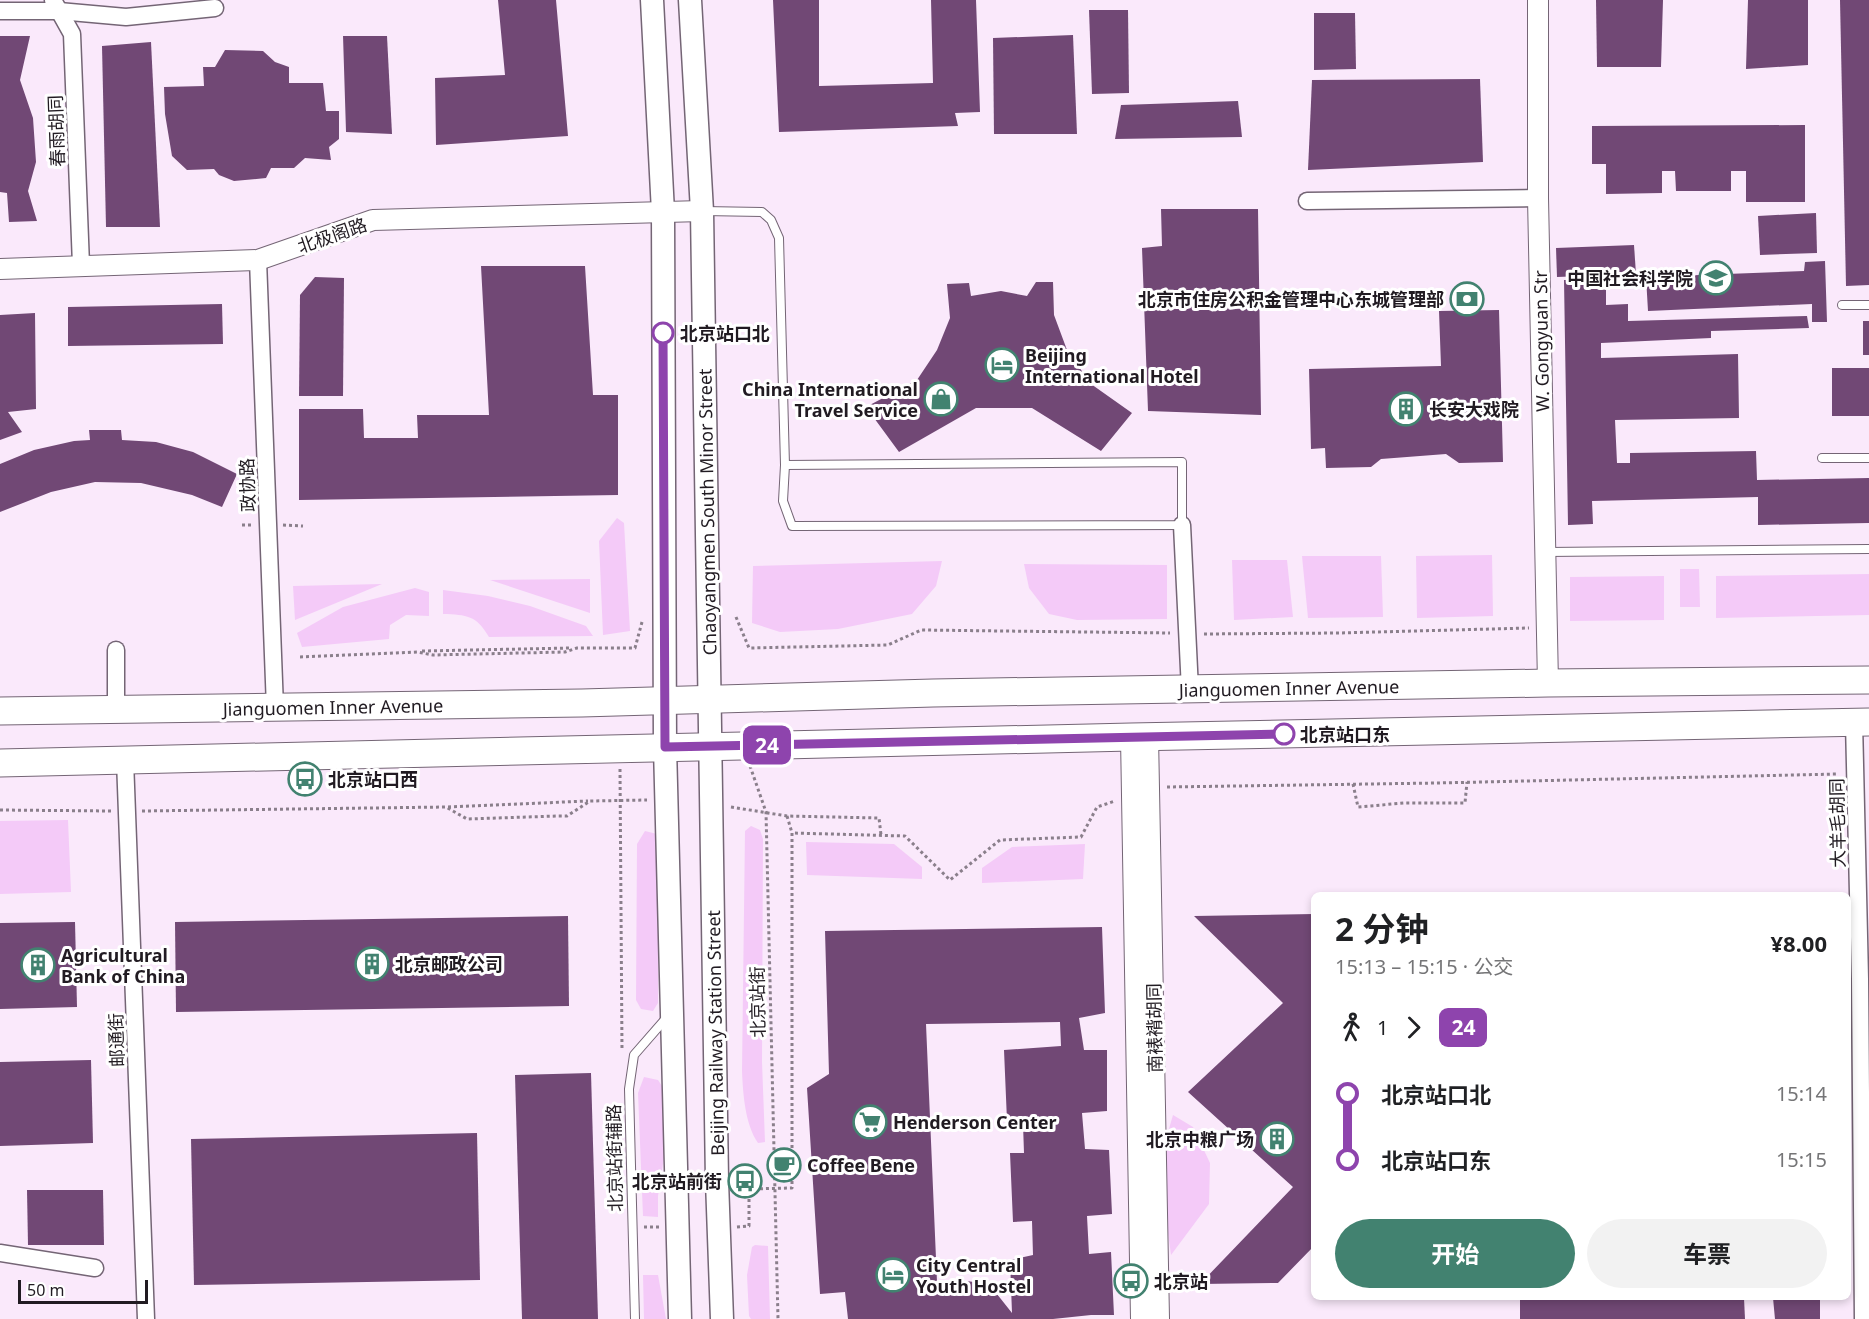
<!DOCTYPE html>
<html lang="zh">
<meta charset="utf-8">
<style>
:root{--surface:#fff;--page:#f2f2f2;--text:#202124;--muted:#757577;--accent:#428270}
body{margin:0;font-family:"Noto Sans","Noto Sans SC",sans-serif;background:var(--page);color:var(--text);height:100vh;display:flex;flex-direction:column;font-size:22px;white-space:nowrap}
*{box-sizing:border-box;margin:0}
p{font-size:20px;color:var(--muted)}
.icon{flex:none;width:33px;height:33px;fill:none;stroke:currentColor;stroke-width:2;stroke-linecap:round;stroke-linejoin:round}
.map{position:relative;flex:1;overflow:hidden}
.drawer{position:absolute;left:1311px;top:892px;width:540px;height:408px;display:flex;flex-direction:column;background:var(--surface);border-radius:9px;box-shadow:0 3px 9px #0003}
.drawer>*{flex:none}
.badge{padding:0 12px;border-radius:9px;font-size:21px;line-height:39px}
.scale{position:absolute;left:18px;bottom:15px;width:130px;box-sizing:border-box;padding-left:6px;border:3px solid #211b22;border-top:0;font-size:16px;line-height:21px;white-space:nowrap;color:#211b22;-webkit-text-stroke:4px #fff;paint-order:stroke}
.map>.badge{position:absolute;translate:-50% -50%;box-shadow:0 0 0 3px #fff}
.legs{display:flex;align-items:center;gap:9px;height:66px;padding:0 24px;font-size:20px}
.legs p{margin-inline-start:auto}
.headline{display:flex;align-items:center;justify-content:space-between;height:102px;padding:0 24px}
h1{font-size:33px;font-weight:700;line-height:45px}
.primary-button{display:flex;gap:12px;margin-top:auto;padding:12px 24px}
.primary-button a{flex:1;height:69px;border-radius:36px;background:var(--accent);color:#fff;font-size:24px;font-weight:700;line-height:69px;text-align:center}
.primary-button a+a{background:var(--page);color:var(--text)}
ul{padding:0 24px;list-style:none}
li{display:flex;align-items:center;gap:21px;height:66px;font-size:22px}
li i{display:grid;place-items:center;width:9px;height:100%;margin:0 8px;background:currentColor}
li i::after{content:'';width:15px;height:15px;margin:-8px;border:4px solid;border-radius:50%;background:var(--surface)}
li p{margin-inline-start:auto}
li:first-child i{background:linear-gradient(#0000 50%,currentColor 0)}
li:last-child i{background:linear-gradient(currentColor 50%,#0000 0)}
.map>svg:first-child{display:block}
.green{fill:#f4caf8}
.building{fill:#714875;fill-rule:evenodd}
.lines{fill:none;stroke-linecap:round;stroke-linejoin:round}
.service-casing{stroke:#746575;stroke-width:10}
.minor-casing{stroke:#746575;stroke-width:19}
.tertiary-casing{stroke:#746575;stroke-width:22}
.secondary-casing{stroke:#746575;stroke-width:25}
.trunk-casing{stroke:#746575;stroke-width:29}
.path{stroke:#8a7f8b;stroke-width:3;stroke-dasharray:3 3;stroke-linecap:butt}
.service{stroke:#fff;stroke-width:8}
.minor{stroke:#fff;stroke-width:16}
.tertiary{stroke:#fff;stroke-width:20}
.secondary{stroke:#fff;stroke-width:22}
.trunk{stroke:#fff;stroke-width:27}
.line-1-casing{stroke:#fff;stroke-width:14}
.line-1{stroke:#8e44ad;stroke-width:9}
.stop-1-dot{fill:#fff;stroke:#8e44ad;stroke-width:3}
.labels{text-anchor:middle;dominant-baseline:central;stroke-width:6;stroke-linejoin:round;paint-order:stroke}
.street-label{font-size:18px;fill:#211b22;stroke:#fff}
.poi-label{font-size:18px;font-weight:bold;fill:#211b22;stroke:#fff;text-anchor:start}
.stop-label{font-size:18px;font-weight:bold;fill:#211b22;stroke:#fff;text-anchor:start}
</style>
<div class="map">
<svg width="1869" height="1319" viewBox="0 0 1869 1319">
<rect width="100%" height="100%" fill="#fae9fb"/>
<!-- green -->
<g class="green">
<polygon points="617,518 624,523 630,631 603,635 599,541"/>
<polygon points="1492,555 1493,616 1417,618 1416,556"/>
<polygon points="1302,556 1381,556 1383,617 1308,618"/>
<polygon points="1232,560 1287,560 1293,617 1234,620"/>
<polygon points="942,561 936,586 912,614 838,629 780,632 752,623 753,566"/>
<polygon points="1024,564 1167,565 1167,619 1077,620 1049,614 1029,588"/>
<polygon points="1680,569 1699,569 1700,607 1680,607"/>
<polygon points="1869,574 1869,615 1716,618 1716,576"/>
<polygon points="1664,576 1664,620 1570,621 1570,577"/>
<polygon points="590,579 590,613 490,580"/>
<polygon points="382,584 295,620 293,586"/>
<polygon points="415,588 429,592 429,616 406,615 390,625 389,639 302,647 297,633 343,607"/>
<path d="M443,590L488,596L530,606L586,626L593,636L489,637C476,615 467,615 443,614Z"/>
<polygon points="68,820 71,892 0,894 0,821"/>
<path d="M751,826L760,830L763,839L762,1062L765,1142L758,1143C745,1124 743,1094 742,1071L745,831Z"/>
<polygon points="645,831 657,834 659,846 658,1003 653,1011 641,1009 636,1000 637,844"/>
<polygon points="806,842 894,844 922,867 922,879 807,875"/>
<polygon points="1085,844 1083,879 982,883 982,868 1012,847"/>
<polygon points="644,1077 658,1080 664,1089 665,1151 658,1196 658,1217 643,1216 638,1093"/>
<polygon points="1173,1115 1193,1127 1210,1163 1209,1204 1171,1255 1162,1189 1166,1139"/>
<polygon points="755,1245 768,1246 770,1319 751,1319 749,1316 747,1275 752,1247"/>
<polygon points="643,1275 658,1275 666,1319 644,1319"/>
</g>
<!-- building -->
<g class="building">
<polygon points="498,0 556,0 568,136 436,145 435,78 505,75"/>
<polygon points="773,0 819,0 819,86 933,83 931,0 976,0 980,112 955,113 958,126 779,132"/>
<polygon points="1596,0 1663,0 1661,67 1597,67"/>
<polygon points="1748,0 1808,0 1808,65 1746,69"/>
<polygon points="1840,0 1869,0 1869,285 1846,286"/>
<polygon points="1089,10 1128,10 1129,93 1092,94"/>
<polygon points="1314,13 1355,13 1356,69 1314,70"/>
<polygon points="1073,35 1077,134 994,134 993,38"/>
<polygon points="0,36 30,36 20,80 33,118 36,162 28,191 37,221 9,222 7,193 0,192"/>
<polygon points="343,36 387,36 392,134 346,132"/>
<polygon points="151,42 160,227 106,227 102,46"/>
<polygon points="225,50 263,51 275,62 289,67 289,83 323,83 326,111 339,111 339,139 329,147 331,160 305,158 294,168 271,168 266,178 234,181 219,175 214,169 187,170 172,156 165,114 164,87 204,86 203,67 215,67"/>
<polygon points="1480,79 1483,162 1308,170 1312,80"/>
<polygon points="1238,101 1242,137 1115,139 1121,105"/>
<polygon points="1805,125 1805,202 1746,202 1746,171 1731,171 1731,191 1676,191 1675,171 1662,171 1662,193 1606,194 1606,164 1592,164 1592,126"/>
<polygon points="1161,209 1258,209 1261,415 1148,411 1142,248 1162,246"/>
<polygon points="1816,213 1817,253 1760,255 1758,216"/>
<polygon points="1634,245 1636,274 1557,277 1556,248"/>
<polygon points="1825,261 1827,322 1812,322 1812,304 1648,311 1646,277 1804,271 1805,262"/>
<polygon points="481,266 585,266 593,395 618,395 618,495 299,500 299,409 363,409 364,438 418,438 417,415 489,415"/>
<polygon points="315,277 344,278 343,396 299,396 300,295"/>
<polygon points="1564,280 1606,280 1606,305 1628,304 1628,321 1807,316 1809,328 1711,331 1711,338 1601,343 1601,358 1738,354 1739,418 1615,420 1617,463 1630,463 1630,453 1756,451 1757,480 1869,478 1869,523 1758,525 1758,497 1592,501 1593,524 1568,525"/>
<polygon points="1036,282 1053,282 1054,315 1067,350 1091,384 1132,413 1101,451 1032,408 976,408 899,452 866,407 917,380 937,350 950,318 947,284 969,283 971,296 1001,291 1027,296"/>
<polygon points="222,304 223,344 68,346 68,307"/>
<polygon points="1499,310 1503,462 1459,463 1446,454 1381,459 1371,467 1326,468 1325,448 1311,449 1309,369 1441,366 1439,311"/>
<polygon points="35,313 36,409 8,412 22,432 0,440 0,315"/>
<rect x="1863" y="321" width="6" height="34"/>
<rect x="1832" y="368" width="37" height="48"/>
<polygon points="89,430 121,430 122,440 156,442 193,452 237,474 222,507 192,495 141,483 95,482 51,492 0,512 0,464 34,450 74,441 90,440"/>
<polygon points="1314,914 1314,1246 1278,1283 1200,1284 1293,1187 1188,1092 1283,1003 1194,916"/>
<polygon points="568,916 569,1006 176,1012 175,922"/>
<polygon points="75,922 77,1007 0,1009 0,923"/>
<path d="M1102,927L1105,1013L1079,1018L1084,1050H1107V1111L1082,1113L1085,1149L1109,1150L1112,1214L1087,1216L1089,1254L1111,1252L1114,1315H1091L1053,1319H848L845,1292L820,1294L807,1088L829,1074L825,931ZM1060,1022L1061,1046L1004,1050L1007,1121L1023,1124L1024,1153H1010L1013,1222L1032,1221L1033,1255L1010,1260L1012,1313L989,1284L959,1280L937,1282L926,1024Z"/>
<polygon points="91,1060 93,1143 0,1146 0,1062"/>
<polygon points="591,1073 598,1319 522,1319 515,1075"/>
<polygon points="477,1133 480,1280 194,1285 191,1139"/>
<polygon points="27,1190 103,1190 104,1245 28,1245"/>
<polygon points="1520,1298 1744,1298 1745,1319 1520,1319"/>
<polygon points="1773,1298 1820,1298 1820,1319 1775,1319"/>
</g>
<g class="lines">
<defs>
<g id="service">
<polyline points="703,211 762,212 771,220 779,238 785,465 783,501 792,526 1182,525 1182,462 785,465"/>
<polyline points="1842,305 1869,305"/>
<polyline points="1822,458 1869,458"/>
<polyline points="1546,552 1869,549"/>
<polyline points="635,1319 629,1089 634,1055 668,1016"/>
</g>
<g id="minor">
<polyline points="53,0 72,34 81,265"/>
<polyline points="0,11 59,11 126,17 215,8"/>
<polyline points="1307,201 1538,198"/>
<polyline points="258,260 275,708"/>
<polyline points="1182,525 1190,690"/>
<polyline points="116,650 116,710"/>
<polyline points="1854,722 1860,979 1863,1319"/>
<polyline points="125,760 146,1319"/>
<polyline points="0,1253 95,1268"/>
</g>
<g id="tertiary">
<polyline points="1538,0 1538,198 1548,683"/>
<polyline points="0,269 258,260 373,220 702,211"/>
<polyline points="1148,736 1159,1319"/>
<polyline points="1131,737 1141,1319"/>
</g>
<g id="secondary">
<polyline points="652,0 663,212 665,747 680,1319"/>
<polyline points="690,0 702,211 717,1181 722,1319"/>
</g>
<g id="trunk">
<polyline points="0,711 582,703 933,693 1548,683 1869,680"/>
<polyline points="0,763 1131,737 1869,722"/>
</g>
</defs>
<!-- service casing -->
<use href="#service" class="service-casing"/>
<!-- minor casing -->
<use href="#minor" class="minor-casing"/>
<!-- tertiary casing -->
<use href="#tertiary" class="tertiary-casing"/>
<!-- secondary casing -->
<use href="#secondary" class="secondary-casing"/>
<!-- trunk casing -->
<use href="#trunk" class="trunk-casing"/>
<!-- path -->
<g class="path">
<polyline points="242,525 252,525"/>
<polyline points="283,525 303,526"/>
<polyline points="736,617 749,648 888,645 921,630 1170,633"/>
<polyline points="1204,634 1338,633 1529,628"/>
<polyline points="422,651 571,648"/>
<polyline points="300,657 417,652 433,655 565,652 577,648 635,648 642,622"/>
<polyline points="750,766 766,812 778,1319"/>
<polyline points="620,769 622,1050"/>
<polyline points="1353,784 1358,807 1404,803 1465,803 1467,782"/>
<polyline points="1167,787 1437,783 1838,774"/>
<polyline points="448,807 588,801"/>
<polyline points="731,807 787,816 879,818 881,835"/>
<polyline points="0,810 111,811"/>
<polyline points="142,811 446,807 467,819 558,816 567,816 590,801 647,800"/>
<polyline points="787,816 792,833"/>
<polyline points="644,1227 659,1227"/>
<polyline points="737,1227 749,1226 749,1189 792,1188 792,833 905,836 950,880 1000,840 1081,837 1097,807 1115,801"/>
</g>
<!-- service -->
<use href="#service" class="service"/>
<!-- minor -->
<use href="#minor" class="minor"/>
<!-- tertiary -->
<use href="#tertiary" class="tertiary"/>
<!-- secondary -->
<use href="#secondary" class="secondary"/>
<!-- trunk -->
<use href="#trunk" class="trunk"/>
</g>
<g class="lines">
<defs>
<polyline id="line-1" points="663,333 665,747 1284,734"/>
</defs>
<!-- line-1 casing -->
<use href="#line-1" class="line-1-casing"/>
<!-- line-1 -->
<use href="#line-1" class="line-1"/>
</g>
<!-- icons -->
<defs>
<symbol id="university-ring" viewBox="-11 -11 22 22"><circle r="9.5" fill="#fff" stroke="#428270" stroke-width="1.5"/><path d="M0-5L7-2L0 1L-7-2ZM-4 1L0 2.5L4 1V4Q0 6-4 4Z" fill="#428270"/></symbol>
<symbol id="bank-ring" viewBox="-11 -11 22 22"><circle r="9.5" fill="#fff" stroke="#428270" stroke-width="1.5"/><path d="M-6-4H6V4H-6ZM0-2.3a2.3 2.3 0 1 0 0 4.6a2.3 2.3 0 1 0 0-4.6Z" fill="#428270"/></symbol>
<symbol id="hotel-ring" viewBox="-11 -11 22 22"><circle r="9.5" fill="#fff" stroke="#428270" stroke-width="1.5"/><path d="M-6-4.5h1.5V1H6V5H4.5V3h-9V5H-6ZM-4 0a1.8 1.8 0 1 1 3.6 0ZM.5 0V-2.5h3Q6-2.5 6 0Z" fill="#428270"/></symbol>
<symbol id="shop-ring" viewBox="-11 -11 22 22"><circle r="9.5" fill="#fff" stroke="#428270" stroke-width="1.5"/><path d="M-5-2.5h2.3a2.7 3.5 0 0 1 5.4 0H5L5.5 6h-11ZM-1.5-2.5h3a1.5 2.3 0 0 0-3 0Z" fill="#428270"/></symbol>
<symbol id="building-ring" viewBox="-11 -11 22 22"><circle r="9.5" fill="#fff" stroke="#428270" stroke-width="1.5"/><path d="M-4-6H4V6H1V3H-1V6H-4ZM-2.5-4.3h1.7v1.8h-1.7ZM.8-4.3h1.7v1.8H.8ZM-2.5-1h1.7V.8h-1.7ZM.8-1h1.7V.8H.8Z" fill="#428270"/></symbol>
<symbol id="bus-ring" viewBox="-11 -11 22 22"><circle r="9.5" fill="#fff" stroke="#428270" stroke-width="1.5"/><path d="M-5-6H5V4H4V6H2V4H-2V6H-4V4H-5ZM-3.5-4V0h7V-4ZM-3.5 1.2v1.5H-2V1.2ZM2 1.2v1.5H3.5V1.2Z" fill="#428270"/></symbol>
<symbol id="supermarket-ring" viewBox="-11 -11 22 22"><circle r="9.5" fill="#fff" stroke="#428270" stroke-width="1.5"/><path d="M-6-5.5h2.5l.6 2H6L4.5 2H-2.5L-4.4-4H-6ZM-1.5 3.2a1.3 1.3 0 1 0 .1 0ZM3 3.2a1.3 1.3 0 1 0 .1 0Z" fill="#428270"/></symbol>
<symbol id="cafe-ring" viewBox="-11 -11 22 22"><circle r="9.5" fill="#fff" stroke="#428270" stroke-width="1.5"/><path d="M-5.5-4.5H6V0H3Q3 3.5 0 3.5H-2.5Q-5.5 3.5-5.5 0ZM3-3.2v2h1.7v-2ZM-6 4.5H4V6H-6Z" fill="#428270"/></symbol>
</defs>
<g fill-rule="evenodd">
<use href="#university-ring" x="1697" y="259" width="38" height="38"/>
<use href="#bank-ring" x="1448" y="280" width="38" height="38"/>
<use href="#hotel-ring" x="983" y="346" width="38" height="38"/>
<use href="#shop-ring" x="922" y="380" width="38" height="38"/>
<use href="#building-ring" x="1387" y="390" width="38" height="38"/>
<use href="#bus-ring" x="286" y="760" width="38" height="38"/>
<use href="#building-ring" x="353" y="945" width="38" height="38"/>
<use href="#building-ring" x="19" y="946" width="38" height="38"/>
<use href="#supermarket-ring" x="851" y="1103" width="38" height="38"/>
<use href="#building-ring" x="1258" y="1120" width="38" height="38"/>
<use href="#cafe-ring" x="765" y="1146" width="38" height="38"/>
<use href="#bus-ring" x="726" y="1162" width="38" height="38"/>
<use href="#hotel-ring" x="874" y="1256" width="38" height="38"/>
<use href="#bus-ring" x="1112" y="1262" width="38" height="38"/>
</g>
<!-- markers -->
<g class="stop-1-dot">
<circle cx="663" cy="333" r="10"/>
<circle cx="1284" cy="734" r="10"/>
</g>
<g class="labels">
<!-- street labels -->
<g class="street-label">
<text transform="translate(56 131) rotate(-92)">春雨胡同</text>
<text transform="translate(332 235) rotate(-19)">北极阁路</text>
<text transform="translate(1541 341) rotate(-91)">W. Gongyuan Str</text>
<text transform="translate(247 485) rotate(-92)">政协路</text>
<text transform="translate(707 512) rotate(-91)">Chaoyangmen South Minor Street</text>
<text transform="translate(1289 688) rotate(-1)">Jianguomen Inner Avenue</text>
<text transform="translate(333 707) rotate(-1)">Jianguomen Inner Avenue</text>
<text transform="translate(1837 823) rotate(-91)">大羊毛胡同</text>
<text transform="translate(757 1002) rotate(-91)">北京站街</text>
<text transform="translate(1154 1028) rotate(-91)">南裱褙胡同</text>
<text transform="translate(715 1033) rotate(-91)">Beijing Railway Station Street</text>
<text transform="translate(116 1040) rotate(-92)">邮通街</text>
<text transform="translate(614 1158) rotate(-91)">北京站街辅路</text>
</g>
<!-- poi labels -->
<g class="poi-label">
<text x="1693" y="278" text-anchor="end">中国社会科学院</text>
<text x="1444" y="299" text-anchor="end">北京市住房公积金管理中心东城管理部</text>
<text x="1025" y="355">Beijing<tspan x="1025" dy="21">International Hotel</tspan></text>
<text x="918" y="389" text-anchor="end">China International<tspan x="918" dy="21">Travel Service</tspan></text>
<text x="1429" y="409">长安大戏院</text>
<text x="328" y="779">北京站口西</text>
<text x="61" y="955">Agricultural<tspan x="61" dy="21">Bank of China</tspan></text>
<text x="395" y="964">北京邮政公司</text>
<text x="893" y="1122">Henderson Center</text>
<text x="1254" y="1139" text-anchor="end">北京中粮广场</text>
<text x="807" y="1165">Coffee Bene</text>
<text x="722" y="1181" text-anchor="end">北京站前街</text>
<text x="916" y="1265">City Central<tspan x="916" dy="21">Youth Hostel</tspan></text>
<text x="1154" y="1281">北京站</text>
</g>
<!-- stop labels -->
<g class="stop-label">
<text x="680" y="333">北京站口北</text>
<text x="1300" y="734">北京站口东</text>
</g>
</g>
</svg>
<div class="scale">50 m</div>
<b class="badge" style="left:767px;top:745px;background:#8e44ad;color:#fff">24</b>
<section class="drawer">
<div class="headline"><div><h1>2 分钟</h1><p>15:13 – 15:15 · 公交</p></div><b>¥8.00</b></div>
<div class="legs"><svg class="icon" aria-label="walk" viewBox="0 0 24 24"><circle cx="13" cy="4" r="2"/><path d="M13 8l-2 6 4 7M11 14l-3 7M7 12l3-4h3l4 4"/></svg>1<svg class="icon" aria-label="forward" viewBox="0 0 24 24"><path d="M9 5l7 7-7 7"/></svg><b class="badge" style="background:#8e44ad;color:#fff">24</b></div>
<ul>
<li><i style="color:#8e44ad"></i><b>北京站口北</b><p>15:14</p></li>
<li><i style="color:#8e44ad"></i><b>北京站口东</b><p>15:15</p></li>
</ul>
<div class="primary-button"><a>开始</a><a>车票</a></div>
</section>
</div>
